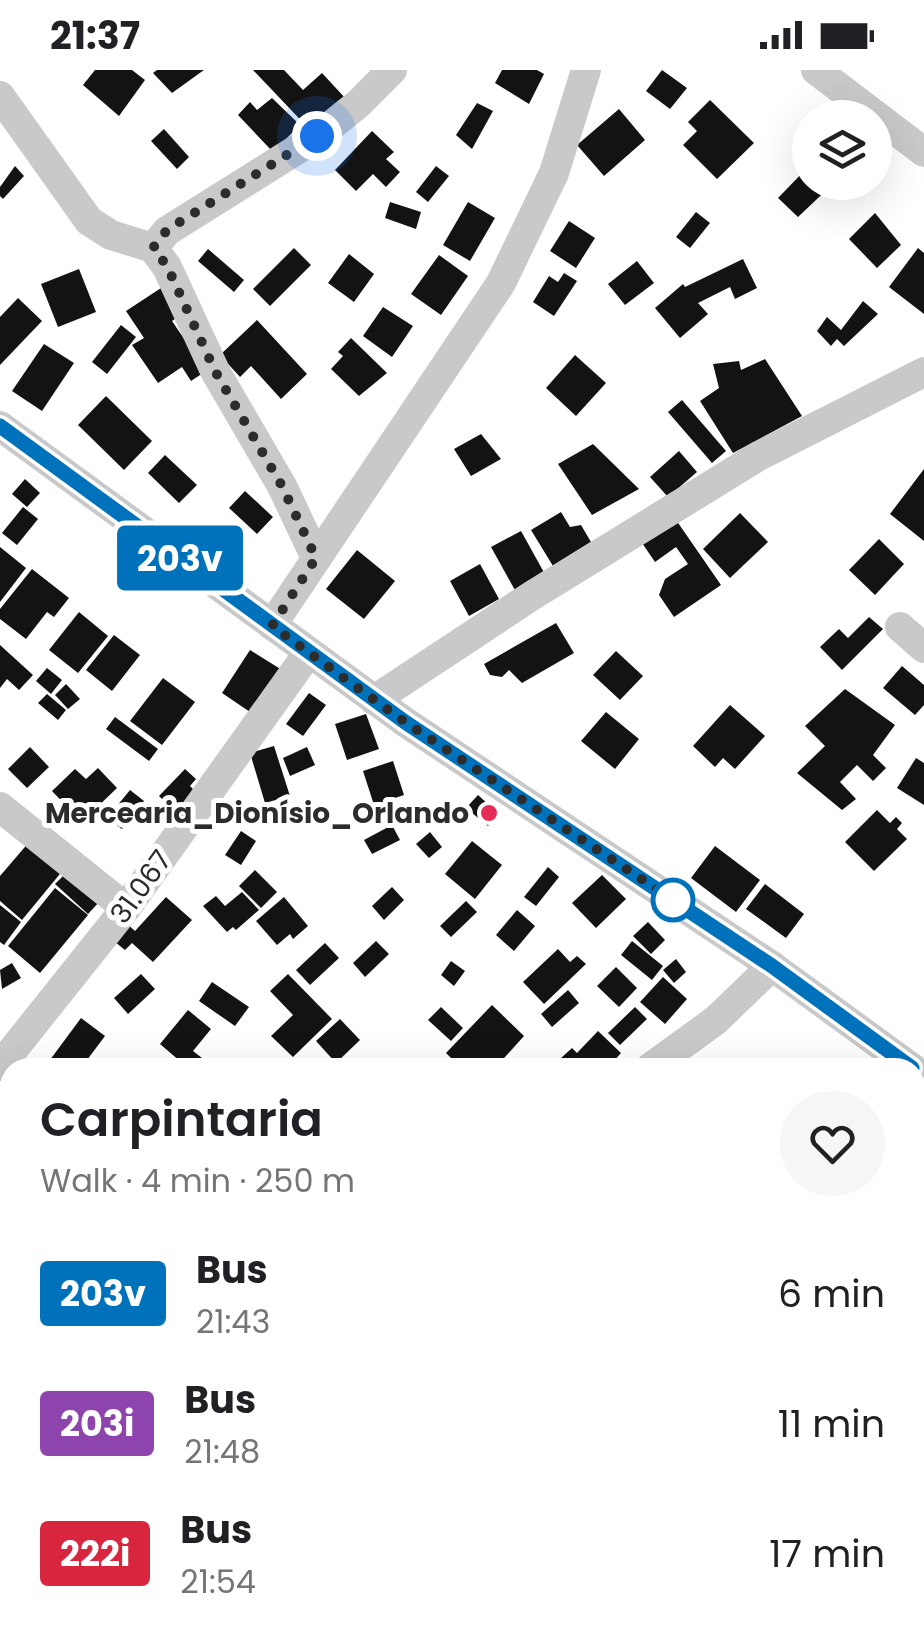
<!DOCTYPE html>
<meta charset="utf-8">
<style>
:root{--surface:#fff;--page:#f6f6f6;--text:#202124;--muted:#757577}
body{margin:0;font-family:Poppins,sans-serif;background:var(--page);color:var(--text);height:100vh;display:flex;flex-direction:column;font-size:38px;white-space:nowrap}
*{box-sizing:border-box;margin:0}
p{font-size:32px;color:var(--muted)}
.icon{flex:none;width:55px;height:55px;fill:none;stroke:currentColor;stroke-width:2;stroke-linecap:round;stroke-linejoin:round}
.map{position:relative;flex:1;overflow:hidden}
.details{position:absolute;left:0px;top:988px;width:925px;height:582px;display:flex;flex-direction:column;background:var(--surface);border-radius:30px 30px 0 0;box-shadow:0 10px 40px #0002}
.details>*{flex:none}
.badge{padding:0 20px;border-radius:8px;font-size:35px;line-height:65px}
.controls{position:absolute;left:792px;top:30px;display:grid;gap:20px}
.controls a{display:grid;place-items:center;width:100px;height:100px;border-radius:50%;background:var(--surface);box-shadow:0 10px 40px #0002;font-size:50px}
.you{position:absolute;width:50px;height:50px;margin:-25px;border:8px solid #fff;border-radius:50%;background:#1a73e8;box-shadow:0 0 0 15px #1a73e833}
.map>.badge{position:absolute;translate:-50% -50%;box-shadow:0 0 0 5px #fff}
.round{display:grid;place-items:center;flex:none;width:105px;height:105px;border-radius:52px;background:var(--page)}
.headline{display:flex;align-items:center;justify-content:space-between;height:170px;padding:0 40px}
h1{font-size:48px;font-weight:600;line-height:75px}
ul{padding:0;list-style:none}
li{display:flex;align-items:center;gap:30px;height:130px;padding:0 40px}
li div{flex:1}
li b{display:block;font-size:38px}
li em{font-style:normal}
li .badge{min-width:110px;font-weight:700;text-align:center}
.status{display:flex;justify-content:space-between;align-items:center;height:70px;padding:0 50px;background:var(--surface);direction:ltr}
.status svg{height:28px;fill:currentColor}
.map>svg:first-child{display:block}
.building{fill:#131313}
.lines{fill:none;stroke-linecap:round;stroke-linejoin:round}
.minor{stroke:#c9c9c9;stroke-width:30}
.line-casing{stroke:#fff;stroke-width:22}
.line{stroke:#0072bc;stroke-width:15}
.walk{stroke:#2c2c2c;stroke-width:10;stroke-dasharray:0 18}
.poi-dot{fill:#e52c57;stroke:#fff;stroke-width:4}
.stop-dot{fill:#fff;stroke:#0072bc;stroke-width:5}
.labels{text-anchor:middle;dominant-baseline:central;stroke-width:10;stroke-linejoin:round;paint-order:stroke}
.poi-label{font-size:28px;font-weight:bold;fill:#2c2c2c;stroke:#fff;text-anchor:end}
.street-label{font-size:28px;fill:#2c2c2c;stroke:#fff}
</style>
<div class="status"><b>21:37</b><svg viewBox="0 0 49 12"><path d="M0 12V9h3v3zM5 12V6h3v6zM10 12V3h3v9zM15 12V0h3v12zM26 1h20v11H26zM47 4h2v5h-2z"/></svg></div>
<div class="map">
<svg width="924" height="1569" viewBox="0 0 924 1569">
<rect width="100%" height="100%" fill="#fff"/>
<!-- building -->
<g class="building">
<polygon points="95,0 132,0 145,10 119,46 83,15"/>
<polygon points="157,0 204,0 172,23 153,3"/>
<polygon points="253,0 284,0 303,20 322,3 346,29 312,62"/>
<polygon points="502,0 537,0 544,4 529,34 495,13"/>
<polygon points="662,0 687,18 670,39 646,21"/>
<polygon points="272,28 300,55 273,82 238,45 250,32 257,40"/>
<polygon points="710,30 754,73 717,109 683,75 697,61 688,52"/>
<polygon points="477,33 493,41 472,79 456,65"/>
<polygon points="619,39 645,70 604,106 577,75"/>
<polygon points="164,59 189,87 177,99 151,71"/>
<polygon points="372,61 394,82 386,89 400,102 386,117 373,104 356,121 335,100"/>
<polygon points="810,95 810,112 835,112 798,147 778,128"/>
<polygon points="15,96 24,106 3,129 0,126 0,117"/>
<polygon points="436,96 449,106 428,132 416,122"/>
<polygon points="390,132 421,142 416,159 385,148"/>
<polygon points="468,132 495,148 470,191 443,175"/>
<polygon points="696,142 710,153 690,178 676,167"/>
<polygon points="875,143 901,175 877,198 849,169"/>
<polygon points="569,151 595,168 576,198 550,181"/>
<polygon points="294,178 311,195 270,236 253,219"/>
<polygon points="918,178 924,183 924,244 889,217"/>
<polygon points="208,179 244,210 234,222 198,191"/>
<polygon points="349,184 374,204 354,232 328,213"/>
<polygon points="439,185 468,206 441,245 411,224"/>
<polygon points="743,189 757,218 735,229 730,217 698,233 708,244 680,268 655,238 683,214 685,217"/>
<polygon points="637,191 654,213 625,235 608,214"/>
<polygon points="79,199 96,242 58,257 41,214"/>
<polygon points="564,203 577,211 554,246 533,232 549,206 558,212"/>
<polygon points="161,218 179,246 172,251 206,301 191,311 182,297 158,313 132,275 144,268 126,241"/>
<polygon points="18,228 42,251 0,295 0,247"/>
<polygon points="863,231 878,244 844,276 837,269 831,276 817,261 827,247 841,260"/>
<polygon points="383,237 413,256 392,287 363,266"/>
<polygon points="257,250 307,304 281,329 251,296 240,307 220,285"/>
<polygon points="121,255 136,267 107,304 92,292"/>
<polygon points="351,268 387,303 359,326 331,299 343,286 338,282"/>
<polygon points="44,274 74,293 42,341 12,321"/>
<polygon points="575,285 606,313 576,346 546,318"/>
<polygon points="765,289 802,346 733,383 700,331 719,318 713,294 739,291 741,300"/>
<polygon points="106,326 152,371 124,400 78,355"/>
<polygon points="682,330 726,381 712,393 668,342"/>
<polygon points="481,364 501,389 471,406 454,379"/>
<polygon points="593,374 639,419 592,445 558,394"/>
<polygon points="679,381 697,402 668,427 650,407"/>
<polygon points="165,385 197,415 179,433 148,403"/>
<polygon points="924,399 924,471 890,444"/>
<polygon points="25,409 40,423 27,437 12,424"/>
<polygon points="245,421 273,447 257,464 229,438"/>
<polygon points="23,437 38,449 17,475 2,463"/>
<polygon points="561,442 570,457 581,455 591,472 553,496 531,460"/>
<polygon points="740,443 768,472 730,508 703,479"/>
<polygon points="674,447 721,515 674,547 659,525 665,509 688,494 676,477 655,492 640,470"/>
<polygon points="521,461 546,506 516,522 491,477"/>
<polygon points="879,469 904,494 875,525 849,500"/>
<polygon points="0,477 26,498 0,532"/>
<polygon points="357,480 395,511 364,549 326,519"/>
<polygon points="480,494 499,529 469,546 450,511"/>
<polygon points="32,499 69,528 54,547 47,542 26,569 0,549 0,539"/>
<polygon points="79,542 108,566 78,603 49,580"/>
<polygon points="869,547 883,559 842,600 820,577 839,559 848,568"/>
<polygon points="556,553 574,583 522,613 509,600 502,607 490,605 484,594"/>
<polygon points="114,565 140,585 112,621 86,600"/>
<polygon points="0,575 33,605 19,620 7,609 0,618"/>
<polygon points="250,580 282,600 253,644 222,623"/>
<polygon points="616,581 643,606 620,630 593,605"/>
<polygon points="902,596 924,615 924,635 915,645 883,618"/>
<polygon points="47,598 62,610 51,624 36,611"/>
<polygon points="163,608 195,632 162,675 130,651"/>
<polygon points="66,614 80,629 68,639 55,625"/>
<polygon points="845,619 895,655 873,685 886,698 873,711 857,695 840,712 856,729 842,740 797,703 825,676 805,656"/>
<polygon points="309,623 326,635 303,666 286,654"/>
<polygon points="47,624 66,640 58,650 38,633"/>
<polygon points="730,635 765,666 735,699 723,688 715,697 693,676"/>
<polygon points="606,642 639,669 615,699 581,671"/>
<polygon points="366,644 379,679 347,690 335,654"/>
<polygon points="115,647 158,679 149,691 106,659"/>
<polygon points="274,676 290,726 265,733 250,683"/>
<polygon points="30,677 49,697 27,718 8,699"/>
<polygon points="307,677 315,695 290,706 283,688"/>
<polygon points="916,688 924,693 924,735 897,718"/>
<polygon points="393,691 404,725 374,735 363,701"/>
<polygon points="98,698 117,718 90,744 83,737 75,745 52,721 75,699 86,709"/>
<polygon points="185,699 196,709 190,716 199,725 178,745 159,726"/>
<polygon points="130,720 144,731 122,759 107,748"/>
<polygon points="478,725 498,743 488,756 466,738"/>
<polygon points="877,740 890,753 896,747 902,753 897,759 907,769 874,801 845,772"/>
<polygon points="392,755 400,770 372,784 364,770"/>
<polygon points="241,761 256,771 241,795 225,785"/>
<polygon points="430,762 442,777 429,788 416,774"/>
<polygon points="30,771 64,799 22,850 0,831 0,806"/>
<polygon points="472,771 502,795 475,829 445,804"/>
<polygon points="715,776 760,810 736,842 691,808"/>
<polygon points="548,797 559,807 536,836 524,827"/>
<polygon points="255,800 277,822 261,838 239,816"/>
<polygon points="67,802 100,831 88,844 55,814"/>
<polygon points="602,805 626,829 596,858 572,833"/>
<polygon points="765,814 804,844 786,868 746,839"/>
<polygon points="392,817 404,830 384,850 372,836"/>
<polygon points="55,818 88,845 40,903 8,876"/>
<polygon points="242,822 259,840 236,860 233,857 227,862 203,836 216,826 225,836"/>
<polygon points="166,827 192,850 153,892 132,873 125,880 110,868 124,851 135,861"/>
<polygon points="284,827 308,856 293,869 290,864 277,875 256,851"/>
<polygon points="466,831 477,842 451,867 440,856"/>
<polygon points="0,835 21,852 4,875 0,872"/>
<polygon points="517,840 535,856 514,881 496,865"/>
<polygon points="648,852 665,870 651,884 633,866"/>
<polygon points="376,871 389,884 365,907 353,893"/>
<polygon points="632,871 663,896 652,910 621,885"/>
<polygon points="325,873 339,888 310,915 296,900"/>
<polygon points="558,879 570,892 577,886 586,894 544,934 523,912"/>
<polygon points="676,889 686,902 674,913 663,900"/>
<polygon points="451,891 465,901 454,916 441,905"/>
<polygon points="12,893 21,908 2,919 0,900"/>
<polygon points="616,897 637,918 619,937 597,916"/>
<polygon points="141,904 155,919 128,944 114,928"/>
<polygon points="288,904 332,949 293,987 271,966 293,945 270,921"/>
<polygon points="663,907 687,929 665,954 640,932"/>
<polygon points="212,912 249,937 235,956 199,931"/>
<polygon points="568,920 579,933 552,957 541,944"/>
<polygon points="492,935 524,966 495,998 461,998 446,983"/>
<polygon points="441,937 463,958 451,971 428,950"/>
<polygon points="635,937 647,949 620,975 608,963"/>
<polygon points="188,940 211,959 193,981 202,988 194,998 188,998 160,974"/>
<polygon points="81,948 105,966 81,998 44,998"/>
<polygon points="340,949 360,970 336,993 316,971"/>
<polygon points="598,961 621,983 613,992 619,998 578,998 573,993 569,997 560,989 572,978 577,983"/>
<polygon points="10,1530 10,1560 58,1560 51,1569 0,1569 0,1542"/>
<polygon points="437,1560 460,1560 469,1562 465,1569 434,1569"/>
</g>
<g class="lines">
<!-- minor -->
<g class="minor">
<polyline points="816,0 924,82"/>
<polyline points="0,26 89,151 111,165 153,178"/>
<polyline points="0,356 405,652 772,896 912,998"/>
<polyline points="316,488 282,416 215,301 167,197 153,178 167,161 317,67 358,34 392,0"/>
<polyline points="272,555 501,213 554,103 586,0"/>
<polyline points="900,557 924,578"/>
<polyline points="374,630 533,525 757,387 924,302"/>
<polyline points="0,737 126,838"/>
<polyline points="0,996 126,838 309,582"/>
<polyline points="650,998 716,950 772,896"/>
<polyline points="0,1151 10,1136"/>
<polyline points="915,1169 924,1154"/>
<polyline points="0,1457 10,1461"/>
<polyline points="174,1560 178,1569"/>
<polyline points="231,1560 250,1569"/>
<polyline points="366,1569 370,1560"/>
<polyline points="740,1569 742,1560"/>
<polyline points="886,1569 905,1560"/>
</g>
</g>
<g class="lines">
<defs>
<polyline id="line" points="0,356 405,652 772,896 912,998"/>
</defs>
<!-- line casing -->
<use href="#line" class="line-casing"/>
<!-- line -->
<use href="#line" class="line"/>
<!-- walk -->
<polyline class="walk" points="317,66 167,160 153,178 167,196 215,301 282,416 316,488 272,556 405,652 673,830"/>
</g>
<!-- markers -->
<circle class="poi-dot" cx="489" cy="743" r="10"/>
<circle class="stop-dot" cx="673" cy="830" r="20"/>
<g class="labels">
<!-- poi labels -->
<g class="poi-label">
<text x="469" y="743">Mercearia_Dionísio_Orlando</text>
</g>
<!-- street labels -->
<g class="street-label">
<text transform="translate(141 817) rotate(-54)">31.067</text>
</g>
</g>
</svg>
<div class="controls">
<a><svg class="icon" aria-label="layers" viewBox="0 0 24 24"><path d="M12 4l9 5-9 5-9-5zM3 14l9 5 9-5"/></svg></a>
</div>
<div class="you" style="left:317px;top:66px"></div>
<b class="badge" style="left:180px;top:488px;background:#0072bc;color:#fff">203v</b>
<section class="details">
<div class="headline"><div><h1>Carpintaria</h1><p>Walk · 4 min · 250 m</p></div><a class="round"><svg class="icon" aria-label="heart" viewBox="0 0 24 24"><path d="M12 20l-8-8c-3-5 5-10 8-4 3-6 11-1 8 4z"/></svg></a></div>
<ul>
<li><span class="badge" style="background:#0072bc;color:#fff">203v</span><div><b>Bus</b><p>21:43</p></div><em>6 min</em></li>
<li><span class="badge" style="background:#8e44ad;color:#fff">203i</span><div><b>Bus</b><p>21:48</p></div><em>11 min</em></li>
<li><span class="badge" style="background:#d7263d;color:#fff">222i</span><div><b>Bus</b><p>21:54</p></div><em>17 min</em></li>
</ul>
</section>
</div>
